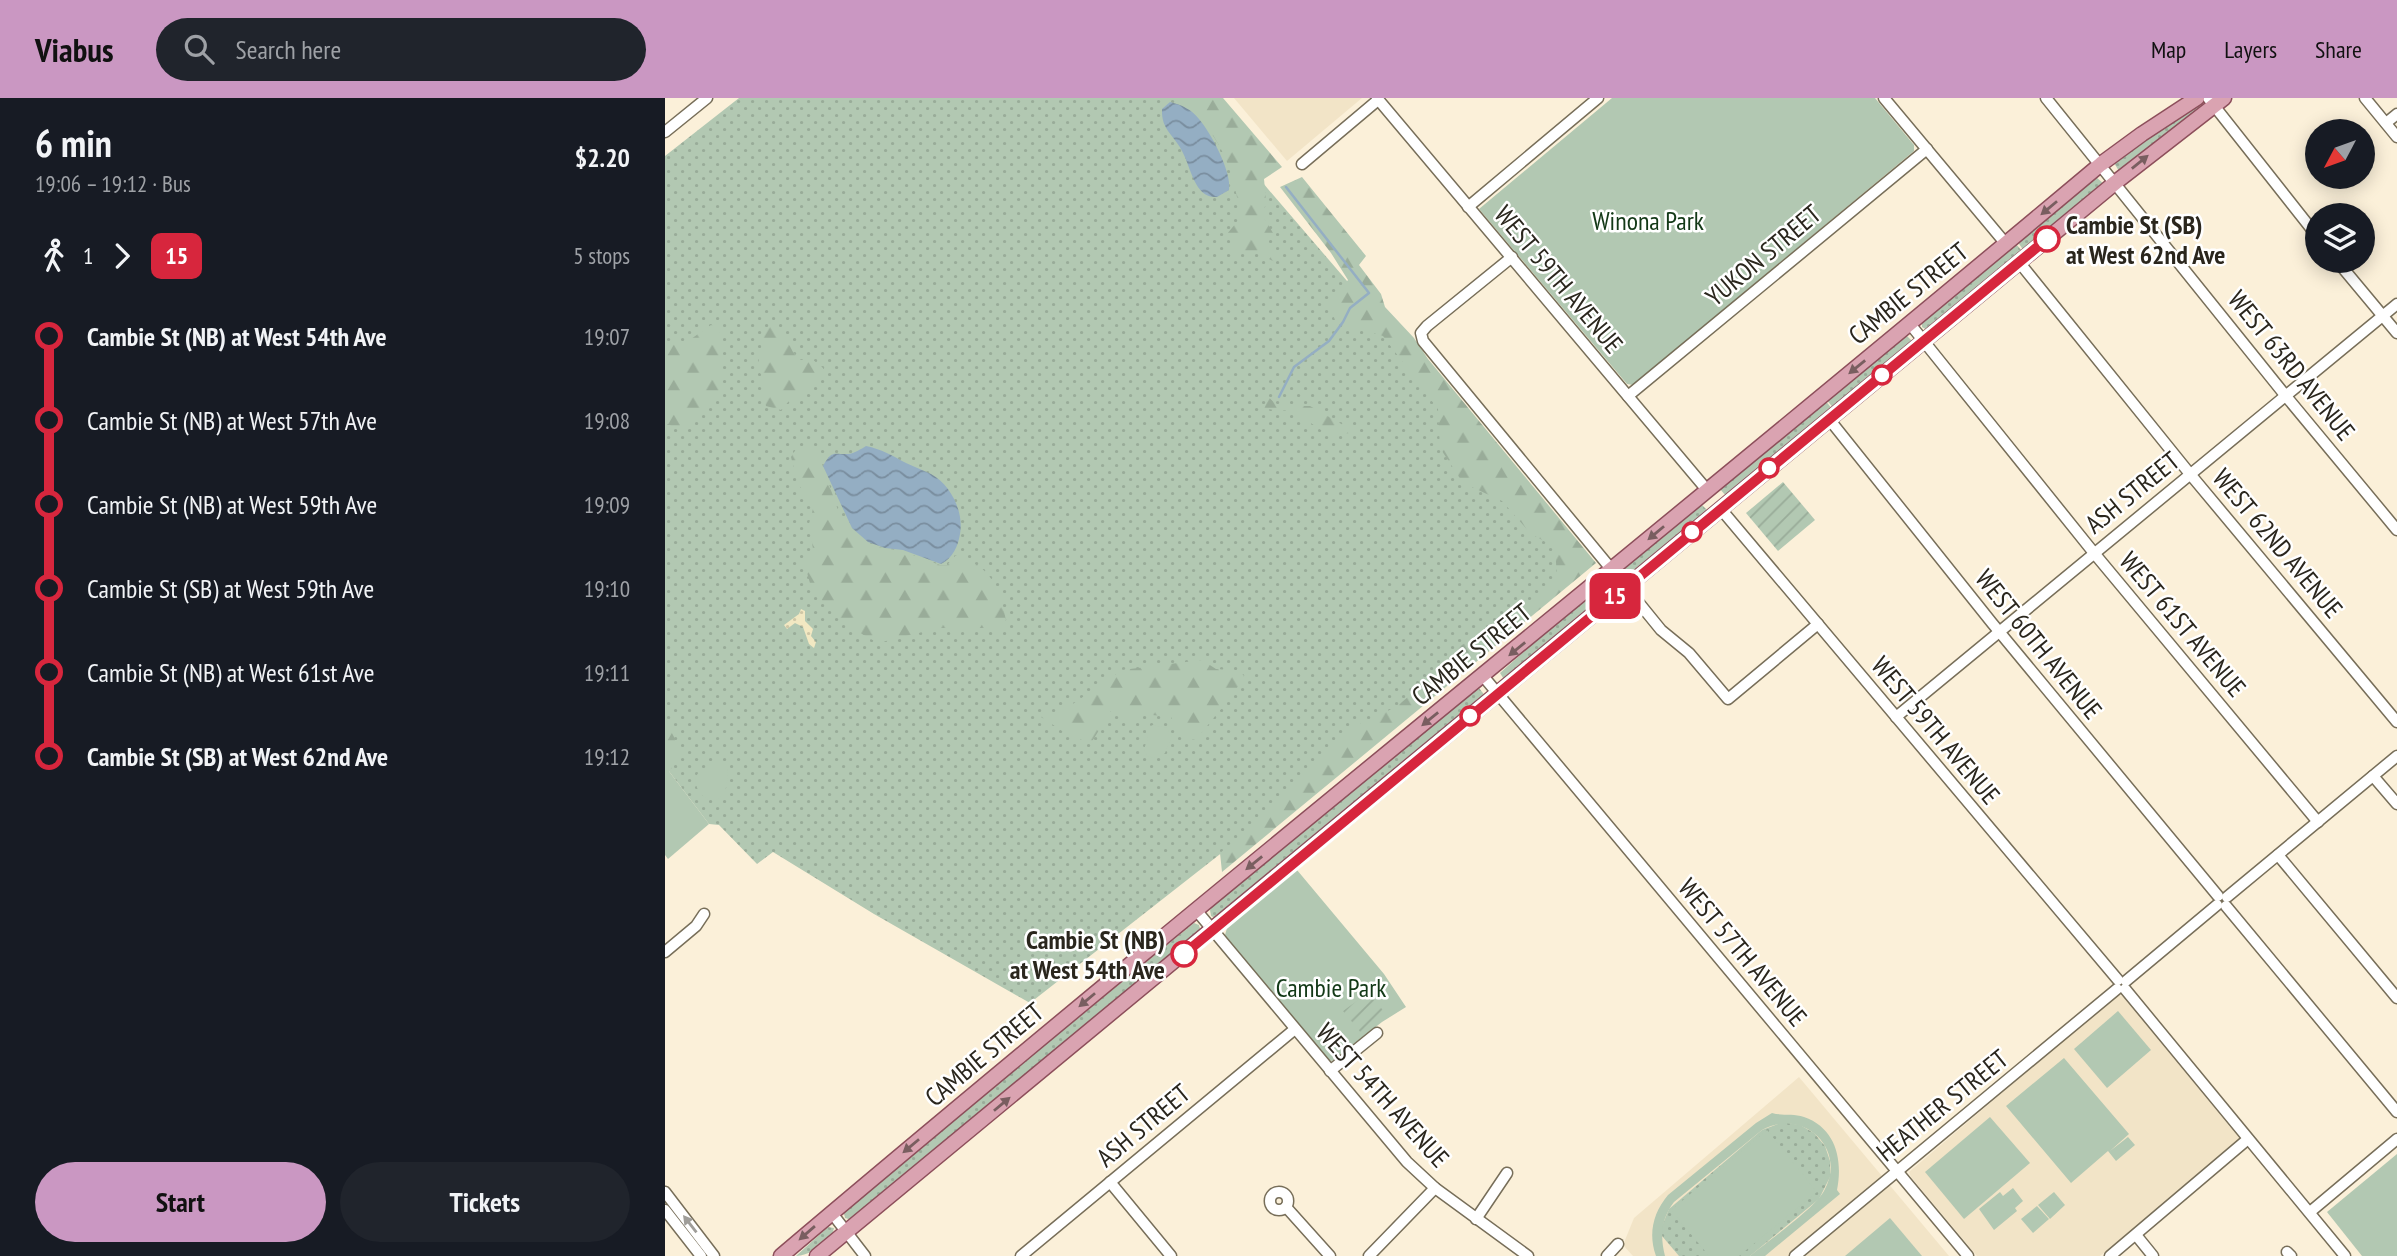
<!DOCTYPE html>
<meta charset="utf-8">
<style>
:root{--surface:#171b24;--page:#20242c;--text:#f1f3f6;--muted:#9ea1a6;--accent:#ca97c2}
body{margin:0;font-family:"PT Sans Narrow",sans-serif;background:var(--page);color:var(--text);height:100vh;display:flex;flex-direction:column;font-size:26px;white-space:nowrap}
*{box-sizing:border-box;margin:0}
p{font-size:23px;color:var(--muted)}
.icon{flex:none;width:38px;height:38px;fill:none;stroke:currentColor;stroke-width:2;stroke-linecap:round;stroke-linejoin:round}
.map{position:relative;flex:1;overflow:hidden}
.details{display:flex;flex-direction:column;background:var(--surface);width:665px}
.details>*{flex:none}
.badge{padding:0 14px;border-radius:10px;font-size:24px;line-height:46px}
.needle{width:46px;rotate:229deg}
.controls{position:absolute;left:1640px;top:21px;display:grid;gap:14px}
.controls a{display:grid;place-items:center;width:70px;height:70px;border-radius:50%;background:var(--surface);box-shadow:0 4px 18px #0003;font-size:35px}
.map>.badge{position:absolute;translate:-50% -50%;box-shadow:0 0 0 4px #fff}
.legs{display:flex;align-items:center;gap:10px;height:77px;padding:0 35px;font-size:23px}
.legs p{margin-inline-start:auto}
.overview{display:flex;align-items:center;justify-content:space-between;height:119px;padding:0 35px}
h1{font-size:38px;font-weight:700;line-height:52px}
.cta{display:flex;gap:14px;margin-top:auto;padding:14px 35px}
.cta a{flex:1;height:80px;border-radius:42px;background:var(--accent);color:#111;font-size:28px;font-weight:700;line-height:80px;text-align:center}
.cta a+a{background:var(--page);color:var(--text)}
ul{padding:0 35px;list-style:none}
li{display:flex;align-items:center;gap:24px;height:84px;font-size:26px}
li i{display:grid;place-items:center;width:10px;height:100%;margin:0 9px;background:currentColor}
li i::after{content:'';width:18px;height:18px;margin:-9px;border:5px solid;border-radius:50%;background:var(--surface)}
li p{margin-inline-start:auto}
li:first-child i{background:linear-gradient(#0000 50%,currentColor 0)}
li:last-child i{background:linear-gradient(currentColor 50%,#0000 0)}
header{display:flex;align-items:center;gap:42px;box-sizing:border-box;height:98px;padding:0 35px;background:var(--accent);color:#111}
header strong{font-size:33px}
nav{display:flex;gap:38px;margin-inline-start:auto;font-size:24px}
.search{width:490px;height:63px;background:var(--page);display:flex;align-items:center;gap:18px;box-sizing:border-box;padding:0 24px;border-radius:38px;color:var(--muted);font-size:26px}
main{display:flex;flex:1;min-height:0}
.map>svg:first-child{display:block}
.built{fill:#f2e4c7}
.grass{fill:url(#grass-dots)}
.forest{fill:url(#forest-firs)}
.sand{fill:url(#sand-dots)}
.park{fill:#b2c8b2}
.garden{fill:url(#garden-furrows)}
.water{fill:url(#water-waves)}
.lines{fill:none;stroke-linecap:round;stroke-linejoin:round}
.stream{stroke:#94aec3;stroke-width:2.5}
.minor-casing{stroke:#776e59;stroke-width:13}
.major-casing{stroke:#8d4f5b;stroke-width:17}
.minor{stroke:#fff;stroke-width:10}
.major{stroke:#daa3b1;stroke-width:14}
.oneway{fill:#795e60}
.oneway2{fill:#9f9d99}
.line-1-casing{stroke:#fff;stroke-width:16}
.line-1{stroke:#d7263d;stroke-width:10}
.stop-1-dot{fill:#fff;stroke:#d7263d;stroke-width:3.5}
.labels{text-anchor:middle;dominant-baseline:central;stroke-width:5;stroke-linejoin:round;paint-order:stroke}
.park-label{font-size:26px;fill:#133917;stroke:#fff}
.stop-label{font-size:26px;font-weight:bold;fill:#2a261d;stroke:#fff;text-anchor:start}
.street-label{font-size:26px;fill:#2a261d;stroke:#fff}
</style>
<header>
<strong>Viabus</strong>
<div class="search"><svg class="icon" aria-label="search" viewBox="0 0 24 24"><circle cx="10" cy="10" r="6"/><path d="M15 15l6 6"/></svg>Search here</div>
<nav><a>Map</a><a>Layers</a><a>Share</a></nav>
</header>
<main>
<section class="details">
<div class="overview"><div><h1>6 min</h1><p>19:06 – 19:12 · Bus</p></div><b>$2.20</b></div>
<div class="legs"><svg class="icon" aria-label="walk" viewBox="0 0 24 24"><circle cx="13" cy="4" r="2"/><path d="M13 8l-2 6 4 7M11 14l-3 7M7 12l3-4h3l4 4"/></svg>1<svg class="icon" aria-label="forward" viewBox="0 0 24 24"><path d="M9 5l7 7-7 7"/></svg><b class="badge" style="background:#d7263d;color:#fff">15</b><p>5 stops</p></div>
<ul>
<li><i style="color:#d7263d"></i><b>Cambie St (NB) at West 54th Ave</b><p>19:07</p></li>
<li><i style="color:#d7263d"></i><span>Cambie St (NB) at West 57th Ave</span><p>19:08</p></li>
<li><i style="color:#d7263d"></i><span>Cambie St (NB) at West 59th Ave</span><p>19:09</p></li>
<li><i style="color:#d7263d"></i><span>Cambie St (SB) at West 59th Ave</span><p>19:10</p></li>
<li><i style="color:#d7263d"></i><span>Cambie St (NB) at West 61st Ave</span><p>19:11</p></li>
<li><i style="color:#d7263d"></i><b>Cambie St (SB) at West 62nd Ave</b><p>19:12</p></li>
</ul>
<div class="cta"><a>Start</a><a>Tickets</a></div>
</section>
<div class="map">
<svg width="1732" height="1158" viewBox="0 0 1732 1158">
<defs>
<pattern id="grass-dots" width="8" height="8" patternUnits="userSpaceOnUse" patternTransform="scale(1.75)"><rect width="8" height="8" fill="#b2c8b2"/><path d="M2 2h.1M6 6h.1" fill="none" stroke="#99ac99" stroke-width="1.8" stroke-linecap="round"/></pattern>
<pattern id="forest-firs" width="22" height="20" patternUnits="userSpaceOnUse" patternTransform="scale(1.75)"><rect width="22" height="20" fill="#b2c8b2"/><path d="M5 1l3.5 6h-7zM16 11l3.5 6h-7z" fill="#99ac99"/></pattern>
<pattern id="sand-dots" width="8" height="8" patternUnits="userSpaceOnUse" patternTransform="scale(1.75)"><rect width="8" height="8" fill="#f2e8c2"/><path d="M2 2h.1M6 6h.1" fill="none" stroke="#d0c7a6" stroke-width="1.8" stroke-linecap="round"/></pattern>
<pattern id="garden-furrows" width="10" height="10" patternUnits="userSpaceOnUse" patternTransform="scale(1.75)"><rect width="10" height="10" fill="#b2c8b2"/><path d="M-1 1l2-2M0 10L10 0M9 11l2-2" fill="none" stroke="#99ac99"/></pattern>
<pattern id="water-waves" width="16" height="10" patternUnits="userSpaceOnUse" patternTransform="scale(1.75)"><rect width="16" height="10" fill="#94aec3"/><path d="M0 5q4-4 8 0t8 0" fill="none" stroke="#798d9e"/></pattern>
</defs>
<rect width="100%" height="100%" fill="#fbf0d9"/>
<!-- built -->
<g class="built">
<polygon points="569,0 697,0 622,63"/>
<polygon points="1452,897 1459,898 1463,904 1565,1029 1569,1030 1576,1042 1484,1118 1483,1121 1454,1146 1450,1146 1435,1158 1312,1158 1246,1079 1244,1074"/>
<polygon points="1134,979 1284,1158 968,1158 958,1147 969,1120"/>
</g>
<!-- grass -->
<g class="grass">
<polygon points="74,0 529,0 603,91 920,460 582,735 365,905 209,816 108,754 92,766 54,727 44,726 0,668 0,58"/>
<polygon points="1533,6 1537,11 1454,73 1449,65 1452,61"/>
<polygon points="1431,79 1439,86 1359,153 1352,143"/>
<polygon points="1350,145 1358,154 1262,232 1257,229 1257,222"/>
<polygon points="1241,237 1248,244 1169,311 1161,301"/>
<polygon points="1160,302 1168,312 1062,399 1054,390"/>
<polygon points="1035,405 1043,413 840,583 835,575 883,532"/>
<polygon points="814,590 821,599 550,820 546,818 545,812 548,807 808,593"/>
<polygon points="529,825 534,827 535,832 187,1122 180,1120 179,1114 181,1110"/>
<polygon points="1118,1024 1135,1027 1149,1035 1160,1048 1165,1063 1165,1079 1154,1101 1085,1158 1014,1158 997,1138 997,1128 1004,1111 1097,1032"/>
<path d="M163,1129L169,1130C167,1144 144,1158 131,1158Z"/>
</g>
<!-- forest -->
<g class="forest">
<path d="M512,0H558L617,69L599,81L601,103L598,118L608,135L601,144L615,161L610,164L594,156L569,152L562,136L576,119C566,64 556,36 512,0Z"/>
<polygon points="637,79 701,158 694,167 716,196 720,209 749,240 763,261 931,465 557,774 555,755 599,717 694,626 731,609 779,569 786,554 858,508 892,480 890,449 866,436 837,403 798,385 775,350 773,311 718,238 671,224 663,206 683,182 666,155 615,89"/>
<polygon points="46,227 54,230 57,247 57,289 51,302 21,327 11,330 0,325 0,249 26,241"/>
<polygon points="104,229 116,229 128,254 135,262 147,261 158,270 158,279 146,284 139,299 124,303 116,312 101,308 97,295 99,280 92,271 99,236"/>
<polygon points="603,299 614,308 645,308 692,335 662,336 628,313 599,311"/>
<path d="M133,348L147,349L155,360L175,418L200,447L237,453L275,467H282L291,457C298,462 305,464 312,467C330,478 337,502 341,522L336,530H273L213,545L181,527L147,492L140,468L148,451L144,426L149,407L133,386L126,359Z"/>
<path d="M537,562L551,571L575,573L579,578C577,587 540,630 531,642L517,640L506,619L478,616L467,624L460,620L457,615L446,613L426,645L405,638L376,619L399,612L457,572Z"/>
<polygon points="0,622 9,639 14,657 7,663 7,670 0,677"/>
</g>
<!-- sand -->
<polygon class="sand" points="136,511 140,513 140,523 148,531 146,538 151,544 149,550 144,546 138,529 130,525 122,531 119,527 134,516"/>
<!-- park -->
<g class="park">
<polygon points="947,0 1210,0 1249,47 1249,53 968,287 962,286 814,111"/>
<polygon points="488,627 502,630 507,638 500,655 490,660 482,658 479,651 483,640 481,633 483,629"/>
<path d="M49,664L61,666C65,675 61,687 60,696L51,702H44C34,698 26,683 34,674C38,670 45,667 49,664Z"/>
<polygon points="0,668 44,726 3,761 0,757"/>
<polygon points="632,772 719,876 741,909 717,924 667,963 662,961 560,837 562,830"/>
<polygon points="1453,913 1486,952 1442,990 1409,951"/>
<polygon points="1399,960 1464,1036 1445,1053 1463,1039 1470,1047 1451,1063 1443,1053 1406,1085 1341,1008"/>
<path d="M1107,1015C1117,1018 1128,1015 1139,1019C1171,1030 1178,1062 1172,1092L1175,1096L1100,1158H1085C1102,1144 1150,1110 1159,1093C1183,1051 1138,1009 1097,1032L1009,1104C996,1121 995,1138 1000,1158H991C983,1136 988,1115 1003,1097L1091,1025Z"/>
<polygon points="1325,1019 1365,1065 1299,1121 1260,1074"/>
<polygon points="1102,1032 1152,1094 1074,1158 1044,1158 1006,1112"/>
<polygon points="1732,1056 1732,1158 1697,1158 1662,1114"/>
<polygon points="1348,1090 1358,1103 1350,1110 1352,1113 1329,1132 1314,1111 1335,1094 1338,1098"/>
<polygon points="1389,1094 1400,1107 1385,1121 1373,1107"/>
<polygon points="1372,1108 1384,1121 1368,1135 1356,1121"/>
<polygon points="1225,1120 1257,1158 1180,1158"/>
</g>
<!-- garden -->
<g class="garden">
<polygon points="1118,384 1150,422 1113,453 1081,415"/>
<polygon points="703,895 723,918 697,936 678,913"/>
</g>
<!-- water -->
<g class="water">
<path d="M505,4C517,7 526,11 534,21C546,35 567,74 564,92L552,99C530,101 526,70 518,55C510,37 496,33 497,11Z"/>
<path d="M201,348C216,351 228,358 241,365C249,369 258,372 266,376C286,387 299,414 295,436C293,448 288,460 276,466L238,452L220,450L203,444L187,430L158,368C167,351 169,357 184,356C190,355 196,351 201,348Z"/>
</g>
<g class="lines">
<!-- stream -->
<polyline class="stream" points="614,299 629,269 664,243 678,224 685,210 704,195 621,89"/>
<defs>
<g id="minor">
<polyline points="712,0 1042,392"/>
<polyline points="1219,0 1341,146"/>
<polyline points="1381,0 1620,297 1732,432"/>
<polyline points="1543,0 1652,138"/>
<polyline points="1700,0 1732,39"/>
<polyline points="1721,25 1732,16"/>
<polyline points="0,34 42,0"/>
<polyline points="637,66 713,2"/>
<polyline points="803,109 933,0"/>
<polyline points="847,159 762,228 756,235 758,243 947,472"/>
<polyline points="1672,163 1732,235"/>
<polyline points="1354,164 1525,376 1732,624"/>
<polyline points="1245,226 1429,455 1653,724"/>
<polyline points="963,298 1262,51"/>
<polyline points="1164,321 1327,525 1553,798"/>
<polyline points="1055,410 1453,882"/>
<polyline points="961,489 996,532 1024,555 1063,601 1153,526"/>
<polyline points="818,578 1303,1158"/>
<polyline points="1231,619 1732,206"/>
<polyline points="1708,678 1732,706"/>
<polyline points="1613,757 1732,900"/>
<polyline points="1562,799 1732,658"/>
<polyline points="1561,808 1732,1014"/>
<polyline points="531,812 742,1064 770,1090 863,1158"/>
<polyline points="0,854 31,828 39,816"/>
<polyline points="1461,883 1552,807"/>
<polyline points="1460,891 1680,1158"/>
<polyline points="665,973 712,935"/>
<polyline points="445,1084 506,1158"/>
<circle cx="614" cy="1103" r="9"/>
<polyline points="0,1094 49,1158"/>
<polyline points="621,1109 665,1158"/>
<polyline points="0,1112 36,1158"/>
<polyline points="166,1114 200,1158"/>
<polyline points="1645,1114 1732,1041"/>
<polyline points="811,1121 842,1075"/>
<polyline points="1471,1137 1488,1158"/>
<polyline points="1622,1154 1626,1158"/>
<polyline points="356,1158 630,931"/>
<polyline points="704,1158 770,1090"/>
<polyline points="942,1158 953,1146"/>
<polyline points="1130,1158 1452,891"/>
<polyline points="1445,1158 1583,1041"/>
</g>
<g id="major">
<path d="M116,1158C552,789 999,433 1436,66L1477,36L1532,0"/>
<polyline points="152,1158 1451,84 1559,0"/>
</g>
</defs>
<!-- minor casing -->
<use href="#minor" class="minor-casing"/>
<!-- major casing -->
<use href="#major" class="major-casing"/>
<!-- minor -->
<use href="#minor" class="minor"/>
<!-- major -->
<use href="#major" class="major"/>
</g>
<!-- one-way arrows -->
<defs><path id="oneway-solid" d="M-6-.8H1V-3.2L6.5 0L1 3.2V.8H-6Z" transform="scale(1.75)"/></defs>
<g class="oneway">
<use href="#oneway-solid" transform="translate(1475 64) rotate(-39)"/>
<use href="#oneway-solid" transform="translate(1384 110) rotate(140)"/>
<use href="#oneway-solid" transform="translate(1192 269) rotate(141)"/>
<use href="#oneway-solid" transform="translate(991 435) rotate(140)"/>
<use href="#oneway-solid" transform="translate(852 551) rotate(141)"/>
<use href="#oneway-solid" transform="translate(765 621) rotate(141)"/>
<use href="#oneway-solid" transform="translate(589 765) rotate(141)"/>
<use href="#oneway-solid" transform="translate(422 902) rotate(140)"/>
<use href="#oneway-solid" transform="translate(337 1006) rotate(-40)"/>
<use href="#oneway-solid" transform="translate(246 1048) rotate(140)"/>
<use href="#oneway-solid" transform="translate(142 1135) rotate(139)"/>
</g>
<use class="oneway2" href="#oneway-solid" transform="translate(25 1126) rotate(-128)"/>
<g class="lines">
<defs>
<polyline id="line-1" points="519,856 1382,141"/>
</defs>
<!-- line-1 casing -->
<use href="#line-1" class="line-1-casing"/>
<!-- line-1 -->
<use href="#line-1" class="line-1"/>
</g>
<!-- markers -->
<g class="stop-1-dot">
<circle cx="1382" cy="141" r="12"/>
<circle cx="1217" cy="277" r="9"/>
<circle cx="1104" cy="370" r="9"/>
<circle cx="1027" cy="434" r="9"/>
<circle cx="805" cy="618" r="9"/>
<circle cx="519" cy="856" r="12"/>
</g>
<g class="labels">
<!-- park labels -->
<g class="park-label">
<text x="983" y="122">Winona Park</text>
<text x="666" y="889">Cambie Park</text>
</g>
<!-- stop labels -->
<g class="stop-label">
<text x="1401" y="126">Cambie St (SB)<tspan x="1401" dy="30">at West 62nd Ave</tspan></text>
<text x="500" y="841" text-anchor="end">Cambie St (NB)<tspan x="500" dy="30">at West 54th Ave</tspan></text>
</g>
<!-- street labels -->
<g class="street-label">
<text transform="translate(1098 157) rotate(-40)">YUKON STREET</text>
<text transform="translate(894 181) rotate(50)">WEST 59TH AVENUE</text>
<text transform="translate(1243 195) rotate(-39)">CAMBIE STREET</text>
<text transform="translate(1627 267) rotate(51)">WEST 63RD AVENUE</text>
<text transform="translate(1467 394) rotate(-39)">ASH STREET</text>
<text transform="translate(1613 445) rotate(50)">WEST 62ND AVENUE</text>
<text transform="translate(1518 526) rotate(50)">WEST 61ST AVENUE</text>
<text transform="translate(1374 546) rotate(51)">WEST 60TH AVENUE</text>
<text transform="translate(806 556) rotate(-39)">CAMBIE STREET</text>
<text transform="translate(1271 632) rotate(50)">WEST 59TH AVENUE</text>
<text transform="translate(1078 854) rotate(50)">WEST 57TH AVENUE</text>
<text transform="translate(319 956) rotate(-40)">CAMBIE STREET</text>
<text transform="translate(718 997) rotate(48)">WEST 54TH AVENUE</text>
<text transform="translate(1277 1007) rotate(-39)">HEATHER STREET</text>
<text transform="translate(478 1027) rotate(-40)">ASH STREET</text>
</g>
</g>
</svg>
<div class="controls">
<a><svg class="needle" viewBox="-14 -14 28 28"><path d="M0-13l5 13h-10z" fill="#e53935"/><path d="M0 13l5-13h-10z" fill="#9ea1a6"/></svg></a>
<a><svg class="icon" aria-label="layers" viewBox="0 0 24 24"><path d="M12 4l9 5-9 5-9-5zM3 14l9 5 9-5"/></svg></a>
</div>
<b class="badge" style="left:950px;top:498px;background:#d7263d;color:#fff">15</b>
</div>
</main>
